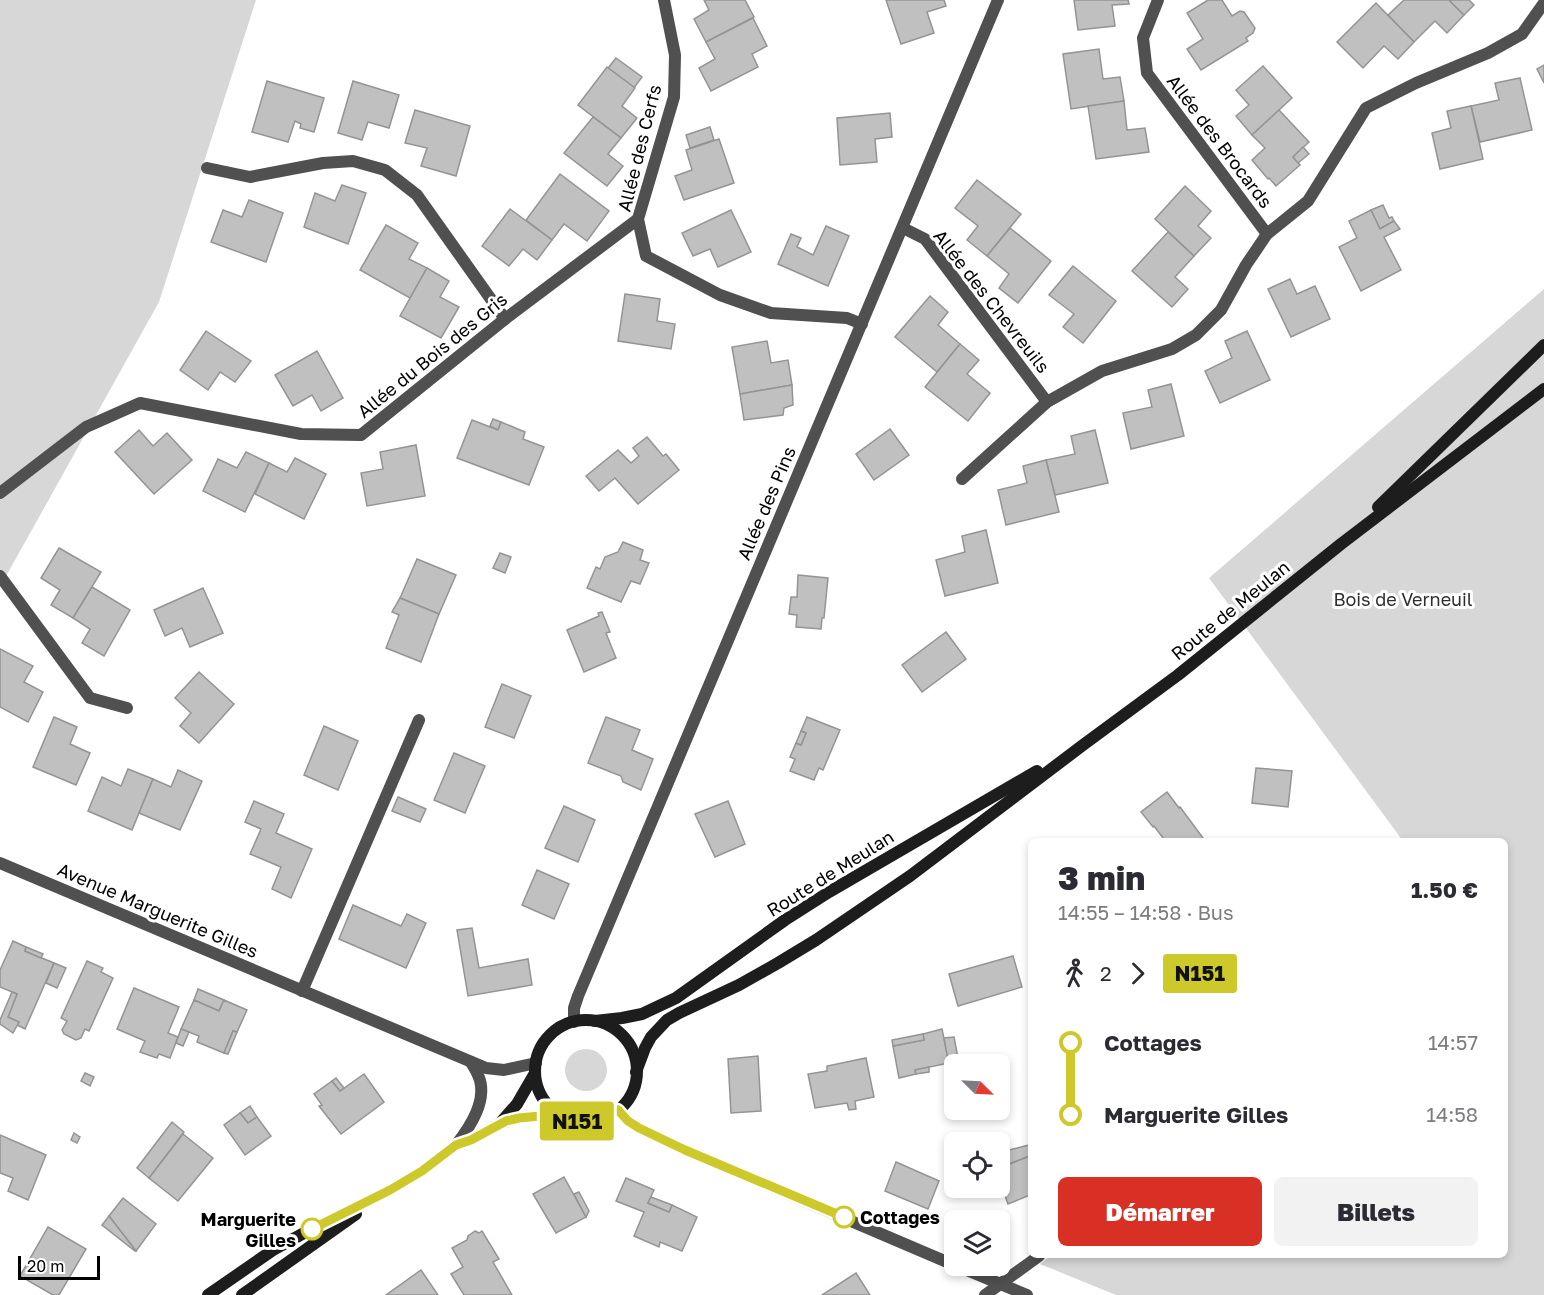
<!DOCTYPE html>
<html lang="fr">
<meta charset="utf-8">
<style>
:root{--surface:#fff;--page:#f2f2f3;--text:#2b2b33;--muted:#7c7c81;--accent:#d93025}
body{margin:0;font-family:"Golos Text",sans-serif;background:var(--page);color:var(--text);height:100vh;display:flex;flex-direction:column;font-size:22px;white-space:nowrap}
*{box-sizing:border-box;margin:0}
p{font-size:20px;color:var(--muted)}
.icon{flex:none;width:33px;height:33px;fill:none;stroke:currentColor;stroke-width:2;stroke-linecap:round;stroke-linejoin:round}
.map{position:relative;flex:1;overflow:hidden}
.drawer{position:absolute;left:1028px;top:838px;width:480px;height:420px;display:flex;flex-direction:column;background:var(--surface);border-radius:9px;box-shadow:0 3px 9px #0003}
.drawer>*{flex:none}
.badge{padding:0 12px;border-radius:4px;font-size:21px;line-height:39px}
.needle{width:39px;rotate:114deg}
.tools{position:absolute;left:944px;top:1054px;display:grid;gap:12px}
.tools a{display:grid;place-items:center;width:66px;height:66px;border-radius:9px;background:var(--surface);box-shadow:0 3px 9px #0003;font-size:30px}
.scale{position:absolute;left:18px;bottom:15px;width:82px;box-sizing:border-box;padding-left:6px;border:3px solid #000;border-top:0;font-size:16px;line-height:21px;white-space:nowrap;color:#000;-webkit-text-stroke:4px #fff;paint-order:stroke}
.map>.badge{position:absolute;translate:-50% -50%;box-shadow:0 0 0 3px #fff}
.legs{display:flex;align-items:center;gap:9px;height:66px;padding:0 30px;font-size:20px}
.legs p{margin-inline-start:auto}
.overview{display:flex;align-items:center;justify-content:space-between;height:102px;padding:0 30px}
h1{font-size:33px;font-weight:800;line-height:45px}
.primary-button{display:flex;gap:12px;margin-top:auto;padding:12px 30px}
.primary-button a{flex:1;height:69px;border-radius:9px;background:var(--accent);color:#fff;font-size:24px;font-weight:800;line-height:69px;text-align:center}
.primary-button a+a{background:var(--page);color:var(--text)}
ul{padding:0 30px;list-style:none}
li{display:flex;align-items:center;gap:21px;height:72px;font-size:22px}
li i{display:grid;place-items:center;width:9px;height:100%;margin:0 8px;background:currentColor}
li i::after{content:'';width:15px;height:15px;margin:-8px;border:4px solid;border-radius:50%;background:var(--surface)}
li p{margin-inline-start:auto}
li:first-child i{background:linear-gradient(#0000 50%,currentColor 0)}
li:last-child i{background:linear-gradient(currentColor 50%,#0000 0)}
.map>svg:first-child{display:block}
.green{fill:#d7d7d7}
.building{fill:#c0c0c0;stroke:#949494;stroke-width:1.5}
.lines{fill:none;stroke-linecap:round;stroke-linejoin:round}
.minor{stroke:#505050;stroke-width:12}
.secondary{stroke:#1d1d1d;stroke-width:12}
.line-1-casing{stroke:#fff;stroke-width:14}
.line-1{stroke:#cec92a;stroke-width:9}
.stop-1-dot{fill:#fff;stroke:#cec92a;stroke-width:3}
.labels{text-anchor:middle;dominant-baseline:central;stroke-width:6;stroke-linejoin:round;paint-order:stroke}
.street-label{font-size:18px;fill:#000;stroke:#fff}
.park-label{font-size:18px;fill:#2e2e2e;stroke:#fff}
.stop-label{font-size:18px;font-weight:bold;fill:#000;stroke:#fff;text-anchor:start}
</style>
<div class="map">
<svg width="1544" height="1295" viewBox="0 0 1544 1295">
<rect width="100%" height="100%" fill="#fff"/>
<!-- green -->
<g class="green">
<polygon points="0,0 256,0 159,302 0,587"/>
<polygon points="1544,289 1544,1295 1116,1295 1040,1264 1051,1256 1504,1256 1504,842 1403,841 1209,578"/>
<circle cx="586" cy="1070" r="21"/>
</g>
<!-- building -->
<g class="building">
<polygon points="704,0 745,0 754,17 706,42 694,19 709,10"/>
<polygon points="886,0 944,0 946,6 927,12 934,33 901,44"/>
<polygon points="1074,0 1128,0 1129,4 1112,5 1115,26 1078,30"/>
<polygon points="1208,0 1222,0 1232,16 1240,11 1244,12 1255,28 1253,33 1246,38 1248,41 1201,70 1187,49 1203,39 1187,13"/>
<polygon points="1404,0 1449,0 1464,15 1447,33 1435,21 1414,42 1388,15"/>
<polygon points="1449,0 1469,0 1474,5 1464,15"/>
<polygon points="1376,3 1414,42 1398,59 1384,46 1363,68 1337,42"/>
<polygon points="753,18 767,46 752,54 758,67 711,91 699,68 715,59 706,42"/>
<polygon points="1099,49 1103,79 1120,77 1124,101 1071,109 1063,54"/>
<polygon points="616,58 642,77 634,88 608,68"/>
<polygon points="1544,65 1544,83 1537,69"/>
<polygon points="1263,66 1292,98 1252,135 1236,116 1249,105 1236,90"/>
<polygon points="607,67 635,88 622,106 637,118 621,138 578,105"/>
<polygon points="1520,78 1532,130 1480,142 1471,106 1499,100 1495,83"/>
<polygon points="267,81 324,98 314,132 300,128 301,124 295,121 288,142 252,132"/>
<polygon points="353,81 399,95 389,128 368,122 362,140 338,133"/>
<polygon points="1124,101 1127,130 1145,128 1149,152 1096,159 1088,106"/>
<polygon points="1471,106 1483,159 1440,169 1432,133 1451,128 1447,111"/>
<polygon points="415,110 470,126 456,176 421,166 427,148 405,143"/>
<polygon points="1279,110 1309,142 1293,157 1300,165 1276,186 1269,178 1268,179 1252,160 1265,148 1252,135"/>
<polygon points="890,113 892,137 875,139 877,162 840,165 837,118"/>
<polygon points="593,117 621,138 608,154 623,166 607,186 564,153"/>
<polygon points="710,127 714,140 690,148 686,135"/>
<polygon points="719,139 734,183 684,200 675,176 692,170 686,150"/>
<polygon points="1303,147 1309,154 1298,163 1293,157"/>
<polygon points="560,174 609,211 587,241 564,224 552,240 526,220"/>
<polygon points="977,180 1021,214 987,256 967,240 978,226 955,208"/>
<polygon points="342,185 366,193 348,244 304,227 315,193 335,201"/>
<polygon points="1185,186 1211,211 1198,226 1211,238 1194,256 1155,219"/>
<polygon points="249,200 283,213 266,262 211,242 223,210 242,217"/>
<polygon points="1383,205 1389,218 1392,217 1394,221 1380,229 1371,210"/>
<polygon points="510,209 552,240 537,260 523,249 509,266 482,246"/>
<polygon points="731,210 751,252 718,267 710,249 693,256 682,233"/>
<polygon points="1371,210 1380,229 1394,221 1400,229 1384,237 1401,270 1361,291 1339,247 1357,238 1349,221"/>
<polygon points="386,225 418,243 409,259 427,268 410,298 360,270"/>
<polygon points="826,226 849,236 828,286 778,264 791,234 801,238 797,247 813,255"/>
<polygon points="1010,228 1051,261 1018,303 999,288 1009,274 987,256"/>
<polygon points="1168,232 1194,256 1175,277 1188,289 1172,307 1132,271"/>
<polygon points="1073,266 1116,301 1083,343 1063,327 1074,314 1049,295"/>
<polygon points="427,268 449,281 440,297 459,307 441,338 400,316"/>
<polygon points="1290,279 1297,294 1315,286 1330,319 1291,337 1268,289"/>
<polygon points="625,294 660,299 657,321 675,324 671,349 618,341"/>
<polygon points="930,296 948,312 938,325 960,344 937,372 895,337"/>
<polygon points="206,331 251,361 235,382 220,372 208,390 180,370"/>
<polygon points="1247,331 1270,380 1220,403 1205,371 1232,358 1225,341"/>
<polygon points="767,341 771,363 788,360 792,385 740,394 732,347"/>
<polygon points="960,344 979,360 967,374 990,393 968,421 925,387"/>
<polygon points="317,351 343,398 321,411 312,395 293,406 275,375"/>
<polygon points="1171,384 1184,436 1131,449 1123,413 1152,407 1148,390"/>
<polygon points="792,385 793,405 784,408 783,415 744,420 740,394"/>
<polygon points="493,419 501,422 498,430 490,426"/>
<polygon points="472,420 498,430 501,422 525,432 523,439 544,447 529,485 457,458"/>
<polygon points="890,429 909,455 874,480 856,454"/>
<polygon points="139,430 153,446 167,433 192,460 154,494 115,452"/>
<polygon points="1095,430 1108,483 1055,495 1046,460 1075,454 1071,436"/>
<polygon points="647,437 663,456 666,454 679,470 638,504 615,478 599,491 586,476 618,450 631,463 639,456 633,448"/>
<polygon points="416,445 425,496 367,506 361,473 383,469 380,452"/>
<polygon points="246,452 269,463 245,512 203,491 218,459 237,468"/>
<polygon points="295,458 326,474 304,519 255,494 269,463 287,472"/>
<polygon points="1046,460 1059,512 1006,525 998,490 1027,483 1023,466"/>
<polygon points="986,530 998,583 945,596 936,560 965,552 962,536"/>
<polygon points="623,542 643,550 640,560 649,563 640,584 631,581 621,602 587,588 596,567 600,569 605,557 618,552"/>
<polygon points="59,548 101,572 73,618 51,605 60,590 41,578"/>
<polygon points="500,553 511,557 505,573 493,568"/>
<polygon points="417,559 456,575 439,614 400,598"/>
<polygon points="798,575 828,578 824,618 822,618 821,629 796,627 797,615 789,614 791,597 797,597"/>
<polygon points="92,587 130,610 104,656 82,643 90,629 73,618"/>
<polygon points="203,588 223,633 190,647 182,628 165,636 154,610"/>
<polygon points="400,598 439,614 421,662 386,648 399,615 392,612"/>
<polygon points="602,612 610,632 606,633 616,658 584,672 567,630 599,616 598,613"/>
<polygon points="946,632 966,659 922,692 902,665"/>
<polygon points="0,649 33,666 24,682 43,692 28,722 0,707"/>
<polygon points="199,672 234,704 199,743 180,726 191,713 175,698"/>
<polygon points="502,684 531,696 514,738 485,727"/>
<polygon points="54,717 77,727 70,744 90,753 76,785 33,767"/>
<polygon points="606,717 640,730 632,750 653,759 641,790 623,782 621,776 588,763"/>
<polygon points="807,717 840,730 823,770 819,768 814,780 790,771 795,759 790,757 796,743 801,745 806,733 801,731"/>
<polygon points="324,726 358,741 338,790 304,775"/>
<polygon points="801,731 806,733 801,745 796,743"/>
<polygon points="454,753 485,766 465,813 434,800"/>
<polygon points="1256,768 1292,771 1288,807 1252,803"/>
<polygon points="128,769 153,779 132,830 88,811 102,777 121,786"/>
<polygon points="178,770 202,781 180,830 139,813 153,779 171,787"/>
<polygon points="1167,792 1179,808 1180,807 1206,842 1166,842 1154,826 1153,827 1141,812"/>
<polygon points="398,797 426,809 420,822 392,811"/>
<polygon points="254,801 284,814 276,833 312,849 291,898 272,889 281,867 250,854 261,829 245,822"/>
<polygon points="728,801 745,844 715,857 695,814"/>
<polygon points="564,806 595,820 578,862 545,848"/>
<polygon points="537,870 569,884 554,919 522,905"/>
<polygon points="353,905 401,926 407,914 426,923 406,968 339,939"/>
<polygon points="472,928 479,968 528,959 532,985 468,996 457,930"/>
<polygon points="13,941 26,947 25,951 54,963 25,1029 17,1025 19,1022 8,1017 17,994 0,987 0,970"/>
<polygon points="26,947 43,954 41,958 25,951"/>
<polygon points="1013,956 1022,987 958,1006 949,974"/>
<polygon points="87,961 103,968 101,972 113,978 89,1031 85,1029 81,1038 76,1040 64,1034 62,1030 67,1021 61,1018"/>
<polygon points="54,963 66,968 57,988 46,983"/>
<polygon points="134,988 179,1007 168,1033 178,1037 170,1058 159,1054 157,1058 140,1052 145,1041 117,1029"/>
<polygon points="198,989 224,1000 219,1011 194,1000"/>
<polygon points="12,992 17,994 8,1017 19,1022 13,1033 0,1024 0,1020"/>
<polygon points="194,1000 219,1011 224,1000 247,1010 237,1032 233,1031 224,1053 197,1042 199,1036 181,1029"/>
<polygon points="181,1029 189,1032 183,1046 176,1043"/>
<polygon points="942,1029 949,1063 915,1070 916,1074 899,1078 893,1046 924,1040 923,1034"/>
<polygon points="233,1031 237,1032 228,1054 224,1053"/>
<polygon points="923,1034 924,1040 893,1046 892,1040"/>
<polygon points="954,1037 958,1058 948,1060 944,1038"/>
<polygon points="758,1056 761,1111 731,1113 728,1059"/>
<polygon points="866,1058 874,1097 855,1101 856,1109 849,1110 847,1103 815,1108 808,1074 827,1071 827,1066"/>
<polygon points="929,1067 929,1072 916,1074 915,1070"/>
<polygon points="85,1073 94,1077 90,1086 81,1081"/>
<polygon points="364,1074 384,1102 341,1134 319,1106 322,1105 314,1094 332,1081 340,1091"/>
<polygon points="336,1078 344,1088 340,1091 332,1081"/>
<polygon points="250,1106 257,1117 248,1123 240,1113"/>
<polygon points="240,1113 248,1123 257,1117 271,1136 245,1155 224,1125"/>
<polygon points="172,1122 184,1132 149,1178 137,1168"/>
<polygon points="74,1133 80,1137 77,1143 71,1140"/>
<polygon points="183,1134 213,1158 178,1201 149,1178"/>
<polygon points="0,1135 46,1155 28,1200 8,1191 13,1178 0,1173"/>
<polygon points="1029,1145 1030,1156 1009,1164 1005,1151"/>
<polygon points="1030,1156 1030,1195 1008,1204 999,1179 999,1168"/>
<polygon points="896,1162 939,1181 928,1209 885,1191"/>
<polygon points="564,1177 586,1217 556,1233 533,1194"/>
<polygon points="626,1178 654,1190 648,1203 669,1212 672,1205 697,1217 682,1251 660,1242 659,1247 634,1236 644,1212 616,1201"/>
<polygon points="579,1192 589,1211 586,1217 574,1194"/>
<polygon points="651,1197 672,1205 669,1212 648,1203"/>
<polygon points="123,1198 156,1224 136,1251 109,1216"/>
<polygon points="109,1216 136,1251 135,1251 102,1225"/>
<polygon points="48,1227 86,1249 59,1295 53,1295 20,1276"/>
<polygon points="475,1231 479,1233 482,1231 499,1259 493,1262 512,1295 464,1295 451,1274 463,1267 452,1248 467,1240 468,1236"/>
<polygon points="421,1270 438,1295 386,1295"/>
<polygon points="856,1273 870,1295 822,1295"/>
</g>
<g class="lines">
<!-- minor -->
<g class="minor">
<polyline points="664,0 675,55 674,97 638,219 646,256 720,295 771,313 847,318 862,324"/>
<polyline points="1158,0 1143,38 1147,73 1267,234"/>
<polyline points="207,168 250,177 323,163 353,161 385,170 417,195 505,319"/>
<polyline points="903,228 925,239 1047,402"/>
<polyline points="962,479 1047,402 1102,371 1172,349 1196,335 1221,310 1246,265 1267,234 1308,201 1366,108 1416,83 1488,53 1522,34 1544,3"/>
<polyline points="0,493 86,427 140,403 301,434 361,435 505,319 638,219"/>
<polyline points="0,576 90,698 127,708"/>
<polyline points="0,863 486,1068 504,1070 536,1063"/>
<polyline points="302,991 419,720"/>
<polyline points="574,1022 574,1008 578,996 998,0"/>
<polyline points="618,1110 628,1121 639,1128 685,1150 954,1265"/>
<path d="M456,1145C470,1127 489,1099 478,1075C476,1070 473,1066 471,1062"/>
<polyline points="957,1266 1027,1295"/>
<polyline points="985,1295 1039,1256"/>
</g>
<!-- secondary -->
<g class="secondary">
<polyline points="1378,507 1544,345"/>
<circle cx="586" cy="1071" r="51"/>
<polyline points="595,1021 622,1018 642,1014 676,998 785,920 829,892 1037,771"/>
<polyline points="636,1072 645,1048 651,1037 667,1020 679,1013 739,985 778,963 816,940 910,876 1083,745 1178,675 1341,544 1544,389"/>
<polyline points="502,1121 517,1104 535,1073"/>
<polyline points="208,1295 273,1250 304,1233 390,1190 422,1171 456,1145 471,1140 499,1124 519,1118 533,1116 541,1116 579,1121"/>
<polyline points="242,1295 356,1214"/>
</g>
</g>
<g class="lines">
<defs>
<polyline id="line-1" points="312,1229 390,1190 422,1171 456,1145 471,1140 506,1121 519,1118 540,1116 579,1121 591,1121 603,1119 618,1110 628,1121 639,1128 685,1150 844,1217"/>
</defs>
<!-- line-1 casing -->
<use href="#line-1" class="line-1-casing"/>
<!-- line-1 -->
<use href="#line-1" class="line-1"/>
</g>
<!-- markers -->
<g class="stop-1-dot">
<circle cx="844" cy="1217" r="10"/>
<circle cx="312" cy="1229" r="10"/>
</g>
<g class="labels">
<!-- street labels -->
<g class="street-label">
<text transform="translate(1220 141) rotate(53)">Allée des Brocards</text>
<text transform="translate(639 148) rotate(-76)">Allée des Cerfs</text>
<text transform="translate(992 301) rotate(52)">Allée des Chevreuils</text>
<text transform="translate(432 355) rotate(-39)">Allée du Bois des Gris</text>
<text transform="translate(766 503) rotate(-67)">Allée des Pins</text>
<text transform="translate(1230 610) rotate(-39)">Route de Meulan</text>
<text transform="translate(830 873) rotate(-32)">Route de Meulan</text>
<text transform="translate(158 910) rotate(23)">Avenue Marguerite Gilles</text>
</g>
<!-- park labels -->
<g class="park-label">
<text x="1403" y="599">Bois de Verneuil</text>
</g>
<!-- stop labels -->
<g class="stop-label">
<text x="860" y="1217">Cottages</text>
<text x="296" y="1219" text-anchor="end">Marguerite<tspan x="296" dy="21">Gilles</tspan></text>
</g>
</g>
</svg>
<div class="tools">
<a><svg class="needle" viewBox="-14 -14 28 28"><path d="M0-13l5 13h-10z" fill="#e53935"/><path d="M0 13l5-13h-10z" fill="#7c7c81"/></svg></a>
<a><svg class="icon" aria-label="locate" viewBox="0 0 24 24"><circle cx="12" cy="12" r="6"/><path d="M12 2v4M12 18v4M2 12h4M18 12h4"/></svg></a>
<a><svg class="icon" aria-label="layers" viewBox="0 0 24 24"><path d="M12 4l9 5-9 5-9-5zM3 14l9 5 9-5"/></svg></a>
</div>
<div class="scale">20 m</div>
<b class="badge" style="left:577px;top:1121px;background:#cec92a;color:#111">N151</b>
<section class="drawer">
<div class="overview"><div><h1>3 min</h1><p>14:55 – 14:58 · Bus</p></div><b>1.50 €</b></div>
<div class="legs"><svg class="icon" aria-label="walk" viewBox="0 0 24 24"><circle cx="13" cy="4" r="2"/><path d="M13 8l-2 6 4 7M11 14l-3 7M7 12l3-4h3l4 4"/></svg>2<svg class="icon" aria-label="forward" viewBox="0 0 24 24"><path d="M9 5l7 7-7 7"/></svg><b class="badge" style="background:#cec92a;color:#111">N151</b></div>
<ul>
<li><i style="color:#cec92a"></i><b>Cottages</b><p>14:57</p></li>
<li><i style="color:#cec92a"></i><b>Marguerite Gilles</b><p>14:58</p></li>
</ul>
<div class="primary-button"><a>Démarrer</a><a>Billets</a></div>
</section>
</div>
